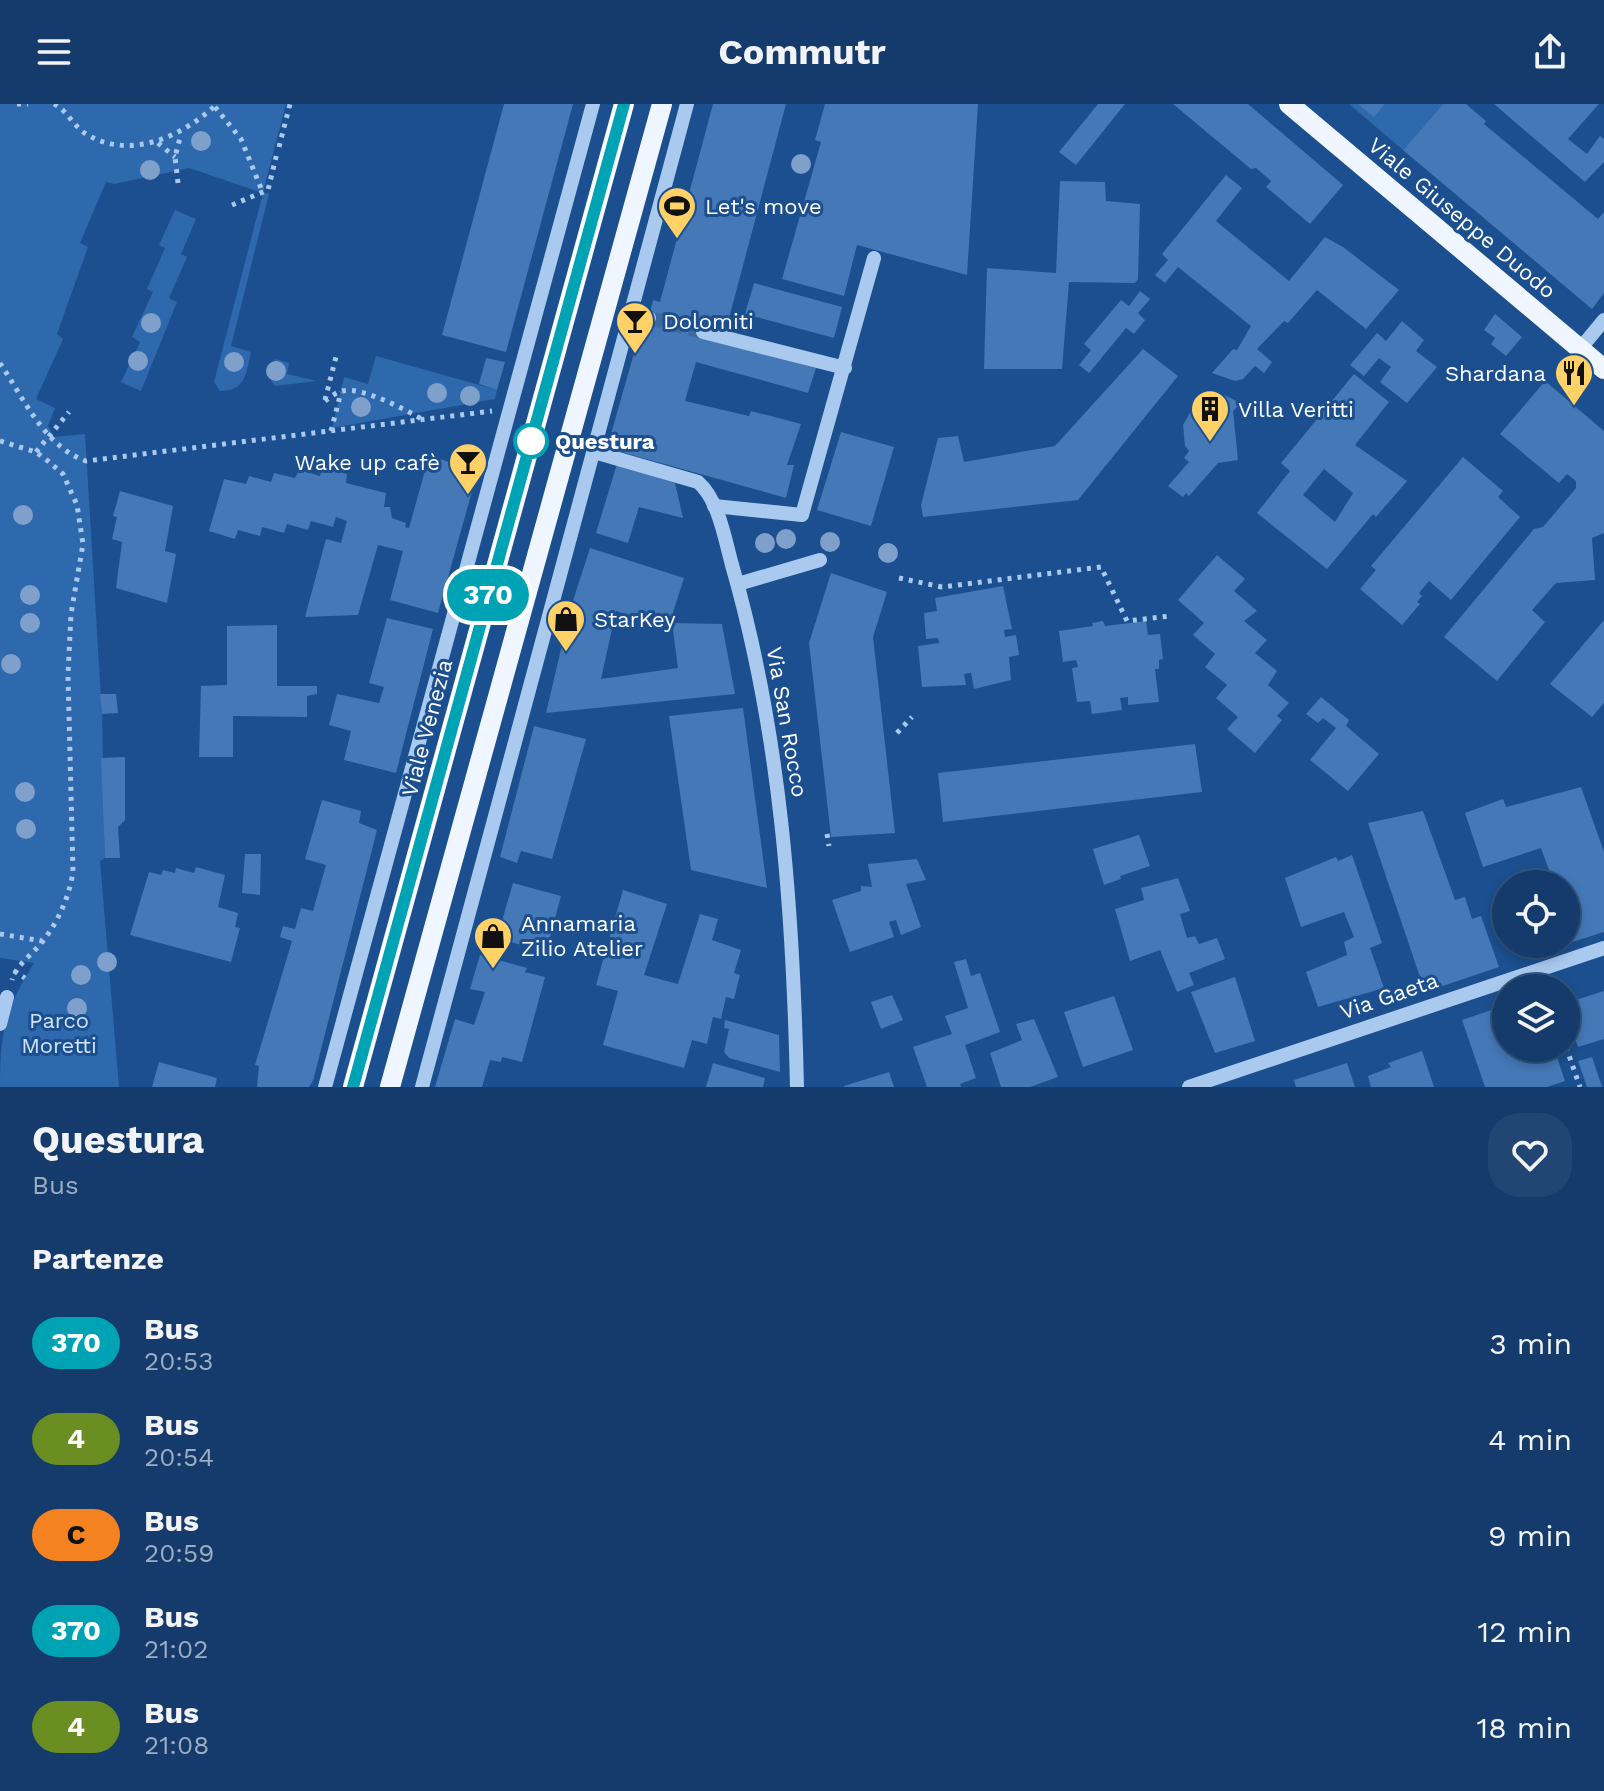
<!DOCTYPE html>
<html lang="it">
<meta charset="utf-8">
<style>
:root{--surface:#143b6b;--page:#214673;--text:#f1f3f6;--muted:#9dadc1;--line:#33557e}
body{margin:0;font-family:"Work Sans",sans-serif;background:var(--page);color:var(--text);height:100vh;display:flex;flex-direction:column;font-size:30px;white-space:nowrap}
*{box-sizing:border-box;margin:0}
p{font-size:26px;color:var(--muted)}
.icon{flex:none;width:44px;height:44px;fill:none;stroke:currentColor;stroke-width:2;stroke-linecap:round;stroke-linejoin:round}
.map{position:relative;height:983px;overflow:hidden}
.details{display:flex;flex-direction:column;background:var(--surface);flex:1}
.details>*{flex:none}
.badge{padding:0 16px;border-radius:26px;font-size:28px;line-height:52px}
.controls{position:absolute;left:1492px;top:766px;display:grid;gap:16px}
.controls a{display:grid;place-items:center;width:88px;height:88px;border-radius:50%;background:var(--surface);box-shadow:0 4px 12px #0003,0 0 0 2px var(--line);font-size:40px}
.map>.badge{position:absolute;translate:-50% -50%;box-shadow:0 0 0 4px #fff}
h2{padding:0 32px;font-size:30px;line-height:72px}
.round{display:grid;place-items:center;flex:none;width:84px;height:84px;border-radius:32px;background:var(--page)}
.head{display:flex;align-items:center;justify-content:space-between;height:136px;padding:0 32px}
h1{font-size:38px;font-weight:700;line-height:60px}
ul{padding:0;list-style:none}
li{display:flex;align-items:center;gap:24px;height:96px;padding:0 32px}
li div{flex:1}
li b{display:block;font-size:30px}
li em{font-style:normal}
li .badge{min-width:88px;font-weight:700;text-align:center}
header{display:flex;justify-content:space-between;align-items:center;height:104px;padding:0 32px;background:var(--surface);font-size:36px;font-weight:700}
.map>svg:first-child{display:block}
.green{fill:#2e69ad}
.building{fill:#4478b7;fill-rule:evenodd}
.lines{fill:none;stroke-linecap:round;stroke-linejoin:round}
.minor-tunnel{stroke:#3d69a0;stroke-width:14;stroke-dasharray:14 7;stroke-linecap:butt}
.path{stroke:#a9c9ee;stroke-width:5;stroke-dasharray:4 6;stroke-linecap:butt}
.minor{stroke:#a9c9ee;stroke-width:14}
.major{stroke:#f0f6ff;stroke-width:20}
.tree{fill:#7ea0ca}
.line-casing{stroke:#fff;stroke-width:18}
.line{stroke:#00a3b4;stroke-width:12}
.stop-dot{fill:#fff;stroke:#00a3b4;stroke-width:4}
.labels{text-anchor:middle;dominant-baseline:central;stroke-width:6;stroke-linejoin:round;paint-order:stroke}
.poi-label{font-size:22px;fill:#fff;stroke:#1b4f8f;text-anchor:start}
.street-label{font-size:22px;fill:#fff;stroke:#1b4f8f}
.stop-label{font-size:22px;font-weight:bold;fill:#fff;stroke:#1b4f8f;text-anchor:start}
.park-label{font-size:22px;fill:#cfe3fa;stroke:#1b4f8f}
</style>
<header><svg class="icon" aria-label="menu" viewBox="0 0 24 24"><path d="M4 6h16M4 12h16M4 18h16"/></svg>Commutr<svg class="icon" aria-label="share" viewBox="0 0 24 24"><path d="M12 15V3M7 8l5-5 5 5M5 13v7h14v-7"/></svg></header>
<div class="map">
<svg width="1604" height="983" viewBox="0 0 1604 983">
<rect width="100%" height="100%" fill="#1b4f8f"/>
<!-- green -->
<g class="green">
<path d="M0,0H286L263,88L269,90L231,242L251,248C246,269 246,287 220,287L214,278L263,89L189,64L114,80L106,78L80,139L88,143L57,230L63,235L36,295L55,304L48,322L54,333L85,330L102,610L105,754L100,757L119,983H0C0,927 5,906 34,859L0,854Z"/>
<polygon points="1349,0 1443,0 1403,46"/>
<polygon points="175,106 196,115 181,150 187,153 169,194 177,198 141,287 121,278 140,238 132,233 153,188 147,185 165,144 159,141"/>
<polygon points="376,252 497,286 495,295 332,324 344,273 368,280"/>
<polygon points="275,255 289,259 287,270 317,277 275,282 269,273"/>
</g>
<!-- building -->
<g class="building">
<polygon points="504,0 573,0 506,248 442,231"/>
<polygon points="713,0 786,0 728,218 707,214 701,233 816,264 808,289 696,258 685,297 749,312 751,307 801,320 787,361 794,361 786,394 607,344 638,235 643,237 653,196 660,198"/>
<polygon points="825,0 978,0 967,171 857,141 844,192 782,175 821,38 815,36"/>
<polygon points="1098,0 1125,0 1076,61 1059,48"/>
<polygon points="1173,0 1248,0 1343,81 1310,120 1266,83 1271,77 1256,64 1251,65"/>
<polygon points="1358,0 1385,0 1374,13"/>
<polygon points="1443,0 1466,0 1486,17 1484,20 1598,115 1604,108 1604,189 1592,205 1403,46"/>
<polygon points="1494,0 1599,0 1568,35 1587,50 1600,32 1604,35 1604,58 1585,78"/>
<polygon points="1226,71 1242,84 1216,117 1289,177 1325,133 1343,143 1399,186 1366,225 1317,186 1288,219 1284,217 1257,245 1272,258 1264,269 1255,262 1243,275 1235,277 1212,269 1233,245 1237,246 1251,222 1178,163 1165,179 1155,171 1168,156 1162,150"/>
<polygon points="1060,77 1105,78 1106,97 1140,100 1138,175 1135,179 1069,178 1062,265 984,265 987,164 1056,169"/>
<polygon points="754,179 842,203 834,234 745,210"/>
<polygon points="1140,187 1150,195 1138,209 1145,216 1134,230 1126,224 1089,269 1079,261 1091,246 1084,240 1121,196 1129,202"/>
<polygon points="1495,210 1522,233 1506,252 1491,240 1495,234 1484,226"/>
<polygon points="1402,217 1424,236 1416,247 1437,263 1407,299 1380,278 1391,263 1379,254 1364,272 1350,261 1377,229 1386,237"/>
<polygon points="1143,245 1178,272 1078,396 923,413 921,401 938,334 958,332 964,358 1055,342"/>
<polygon points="486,254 505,258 497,286 479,280"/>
<path d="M1354,270L1389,298L1355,341L1407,377L1376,413L1373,410L1327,465L1257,409L1290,367L1281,359ZM1324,365L1353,389L1335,418L1303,391Z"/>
<polygon points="1545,277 1604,327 1604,429 1592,434 1595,476 1556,479 1532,506 1545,518 1497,577 1444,533 1534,425 1543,423 1576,384 1576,377 1567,370 1559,379 1500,330"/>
<polygon points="1210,291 1224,291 1241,299 1233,307 1238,356 1218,359 1189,392 1186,389 1183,393 1168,382 1189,358 1184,354 1189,347 1185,342 1183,321 1196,298"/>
<polygon points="841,328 894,343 871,422 817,406"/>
<polygon points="429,352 478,366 438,509 390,496 403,447 378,441 358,511 305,513 326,435 341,439 347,417 336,413 333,423 311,417 308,426 287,420 284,429 262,423 260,432 238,426 235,435 209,427 224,375 246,380 249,372 271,378 274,369 295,374 299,366 320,372 322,363 347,370 346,379 386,389 384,403 390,403 392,414 406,419 405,423 409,424"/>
<polygon points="1463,353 1503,387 1498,393 1520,413 1451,496 1429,477 1419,489 1422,492 1417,498 1420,500 1402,521 1360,485 1376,466 1371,462"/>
<polygon points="617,360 675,379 683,414 639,403 628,439 596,429"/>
<polygon points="120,387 173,402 165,447 176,450 167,499 116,484 122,438 112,435 117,413 113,412"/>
<polygon points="590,444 684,474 668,524 616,507 601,575 678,564 672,519 722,520 735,590 546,609 571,503"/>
<polygon points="1217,451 1245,475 1234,487 1257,507 1244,517 1267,536 1255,549 1277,567 1268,581 1289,599 1277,612 1282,616 1255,649 1227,625 1238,613 1216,594 1227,581 1205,563 1215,550 1193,531 1204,519 1178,496"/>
<polygon points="831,469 887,488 873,533 895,729 831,733 809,539"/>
<polygon points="1003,482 1012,525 1004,526 1005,533 1016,531 1019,551 1009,553 1011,576 974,585 971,569 964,570 966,581 922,583 918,542 939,539 938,534 926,535 924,509 937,507 935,494"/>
<polygon points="387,514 433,525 396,669 344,656 351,627 329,621 337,590 379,599 384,583 369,579"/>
<polygon points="1604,516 1604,599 1592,613 1550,580"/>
<polygon points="1103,517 1105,522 1146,517 1148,531 1160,530 1163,555 1159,556 1159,565 1155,565 1159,598 1128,601 1128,593 1120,594 1122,606 1092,610 1090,597 1077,598 1072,564 1078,563 1076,556 1063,558 1059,527 1093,522 1092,519"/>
<polygon points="277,521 277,582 317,582 317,590 307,592 307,613 233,612 233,653 199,653 201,582 227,581 227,522"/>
<polygon points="100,590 116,590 118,609 102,610"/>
<polygon points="1321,593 1349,616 1346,622 1379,650 1348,687 1310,656 1336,624 1323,614 1318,619 1306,610"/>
<polygon points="743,604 767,784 691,766 669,612"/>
<polygon points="534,622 586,635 552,755 521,747 517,759 500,753"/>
<polygon points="1195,640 1202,688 943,718 938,669"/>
<polygon points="125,653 125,716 118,723 120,754 105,754 101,654"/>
<polygon points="1581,683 1604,748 1604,828 1566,840 1566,780 1554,780 1541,744 1483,763 1465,709 1503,695 1506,703"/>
<polygon points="322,696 361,707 359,719 377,726 313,977 309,983 257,983 259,962 255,961 292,837 280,833 283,822 295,825 301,804 313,807 326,761 305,755"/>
<polygon points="1423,707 1455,796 1465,793 1472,815 1481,812 1499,863 1425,888 1368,719"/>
<polygon points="1139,731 1150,762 1120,772 1121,775 1104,781 1093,745"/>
<polygon points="245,750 261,750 260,791 242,789"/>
<polygon points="1352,751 1382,839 1370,844 1384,884 1318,903 1306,868 1347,851 1344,838 1354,833 1344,808 1301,823 1285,774 1336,753 1338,757"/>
<polygon points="917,755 926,776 906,780 921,823 901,831 896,816 889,818 894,833 850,848 832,796 861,787 861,782 872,783 868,760"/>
<polygon points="196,763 225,771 218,803 238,809 235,823 240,824 231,858 130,831 149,768 161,771 163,766 175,769 176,764 194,769"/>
<polygon points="1178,774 1190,807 1180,810 1187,834 1195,832 1199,840 1217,834 1225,855 1189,869 1194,881 1177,888 1160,846 1130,857 1115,805 1144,796 1141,784"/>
<polygon points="513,779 561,792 546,848 497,834"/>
<polygon points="623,786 667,800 644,871 678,880 700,810 718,815 712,836 741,846 734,869 740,871 734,895 726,893 721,915 713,913 707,940 692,936 684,964 603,941 618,887 596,881"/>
<polygon points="1527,840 1565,840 1565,841 1531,852"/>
<polygon points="480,851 527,864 525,868 545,873 522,958 502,953 501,958 490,956 482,983 435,983 455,915 474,921 485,888 470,885"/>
<polygon points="966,855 971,872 980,869 1000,928 965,941 976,974 960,980 961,983 927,983 913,943 952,930 945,912 968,904 954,858"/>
<polygon points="1235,873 1255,937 1215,949 1191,888"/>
<polygon points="1604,887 1604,935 1578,943 1566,910 1566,899"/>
<polygon points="892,891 903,916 881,925 871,898"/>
<polygon points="1114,892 1133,946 1083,963 1064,908"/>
<polygon points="1506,901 1506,944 1554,944 1565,977 1547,983 1485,983 1462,916"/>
<polygon points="1034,915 1058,973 1030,983 1001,983 990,949 1022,936 1016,920"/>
<polygon points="725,916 779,931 780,968 729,954 724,948 729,925 724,924"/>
<polygon points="1422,947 1434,983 1371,983 1368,972 1391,963 1388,959"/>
<polygon points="1592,953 1602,983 1587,983 1578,957"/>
<polygon points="159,958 217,974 215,983 152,983"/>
<polygon points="713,959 765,974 763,983 706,983"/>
<polygon points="1347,959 1355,983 1296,983 1294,976"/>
<polygon points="889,968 894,983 844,983 844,982"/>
</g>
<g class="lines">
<!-- minor-tunnel -->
<polyline class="minor-tunnel" points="649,214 703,228"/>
<!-- path -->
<g class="path">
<polyline points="17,0 28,0"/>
<path d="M54,0C67,6 73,22 86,30C131,57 183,32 217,0"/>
<polyline points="215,3 241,35 263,89"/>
<polyline points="158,39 175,53"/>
<polyline points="279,43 290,0"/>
<polyline points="178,79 175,53 181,30"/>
<polyline points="232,101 268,86 277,49"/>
<path d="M0,259C24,295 45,343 86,357L492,307"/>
<polyline points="325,296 337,249"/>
<path d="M325,297C330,293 337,288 342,287C361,282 407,306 423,316"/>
<polyline points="331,327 341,288"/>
<path d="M0,337L36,348L48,357L63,370L77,401L83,440L71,510L68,571L73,768C69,793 59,816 43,837C33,850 16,861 12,876"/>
<polyline points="36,348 69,308"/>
<polyline points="899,474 942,483 1101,463 1127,517 1170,512"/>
<polyline points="897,629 912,613"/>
<polyline points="827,730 829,742"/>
<polyline points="0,830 42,837"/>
<polyline points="14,867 25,874"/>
<polyline points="1566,943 1580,983"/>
</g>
<!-- minor -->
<g class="minor">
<polyline points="631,209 649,214"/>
<polyline points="703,228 845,264"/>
<polyline points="1580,245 1604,216"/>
<path d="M594,348L698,378C719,396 725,436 732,461C781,631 793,807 797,983"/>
<polyline points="714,402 802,411 874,154"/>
<polyline points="738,480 820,456"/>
<polyline points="0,920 7,893"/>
<polyline points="325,983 593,0"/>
<polyline points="422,983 687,0"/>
<polyline points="1189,983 1604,844"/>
</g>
<!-- major -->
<g class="major">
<polyline points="1289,0 1604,265"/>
<polyline points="353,983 624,0"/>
<polyline points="390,983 662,0"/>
</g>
</g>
<!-- trees -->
<g class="tree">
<circle cx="201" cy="37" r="10"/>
<circle cx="801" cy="60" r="10"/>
<circle cx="150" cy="66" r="10"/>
<circle cx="151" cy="219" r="10"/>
<circle cx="138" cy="257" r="10"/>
<circle cx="234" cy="258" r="10"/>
<circle cx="276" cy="267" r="10"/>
<circle cx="437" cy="289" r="10"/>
<circle cx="470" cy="292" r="10"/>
<circle cx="361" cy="303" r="10"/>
<circle cx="23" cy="411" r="10"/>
<circle cx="786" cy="435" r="10"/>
<circle cx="830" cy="438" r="10"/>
<circle cx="765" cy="439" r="10"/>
<circle cx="888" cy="449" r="10"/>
<circle cx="30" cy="491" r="10"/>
<circle cx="30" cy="519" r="10"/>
<circle cx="11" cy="560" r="10"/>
<circle cx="25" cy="688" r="10"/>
<circle cx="26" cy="725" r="10"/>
<circle cx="107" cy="858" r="10"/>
<circle cx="81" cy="871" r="10"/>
<circle cx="77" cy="904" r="10"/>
</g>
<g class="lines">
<defs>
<polyline id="line" points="353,983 624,0"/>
</defs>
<!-- line casing -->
<use href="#line" class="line-casing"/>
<!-- line -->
<use href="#line" class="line"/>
</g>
<!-- icons -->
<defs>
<symbol id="stadium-pin" viewBox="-11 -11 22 30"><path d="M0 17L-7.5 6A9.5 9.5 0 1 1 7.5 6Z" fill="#ffd166" stroke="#1b4f8f"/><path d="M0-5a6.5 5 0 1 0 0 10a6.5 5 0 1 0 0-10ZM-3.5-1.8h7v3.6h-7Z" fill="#111"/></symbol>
<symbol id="bar-pin" viewBox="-11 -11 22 30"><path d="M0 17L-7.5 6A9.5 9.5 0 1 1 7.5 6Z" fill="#ffd166" stroke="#1b4f8f"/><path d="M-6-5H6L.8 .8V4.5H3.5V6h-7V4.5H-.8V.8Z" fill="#111"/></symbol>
<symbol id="restaurant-pin" viewBox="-11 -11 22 30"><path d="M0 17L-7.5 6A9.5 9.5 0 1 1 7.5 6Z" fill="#ffd166" stroke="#1b4f8f"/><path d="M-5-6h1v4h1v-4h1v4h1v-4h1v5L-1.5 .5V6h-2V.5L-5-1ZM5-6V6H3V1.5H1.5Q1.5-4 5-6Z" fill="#111"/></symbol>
<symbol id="building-pin" viewBox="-11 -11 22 30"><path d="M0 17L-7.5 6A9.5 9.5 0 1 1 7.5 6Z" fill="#ffd166" stroke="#1b4f8f"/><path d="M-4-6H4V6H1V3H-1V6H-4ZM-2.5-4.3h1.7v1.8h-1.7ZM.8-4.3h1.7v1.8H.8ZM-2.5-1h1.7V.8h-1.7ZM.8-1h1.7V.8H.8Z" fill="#111"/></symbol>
<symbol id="shop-pin" viewBox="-11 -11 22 30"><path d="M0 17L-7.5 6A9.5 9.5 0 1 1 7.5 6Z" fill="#ffd166" stroke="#1b4f8f"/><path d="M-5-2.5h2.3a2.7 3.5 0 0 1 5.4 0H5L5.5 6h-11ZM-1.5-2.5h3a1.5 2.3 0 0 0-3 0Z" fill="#111"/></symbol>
</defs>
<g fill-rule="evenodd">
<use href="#stadium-pin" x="655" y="80" width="44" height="60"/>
<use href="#bar-pin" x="613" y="195" width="44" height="60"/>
<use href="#restaurant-pin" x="1552" y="247" width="44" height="60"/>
<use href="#building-pin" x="1188" y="283" width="44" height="60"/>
<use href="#bar-pin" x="446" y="336" width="44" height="60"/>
<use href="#shop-pin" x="544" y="493" width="44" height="60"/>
<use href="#shop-pin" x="471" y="810" width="44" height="60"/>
</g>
<!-- markers -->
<circle class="stop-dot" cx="531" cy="337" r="16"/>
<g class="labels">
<!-- poi labels -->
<g class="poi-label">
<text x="705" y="102">Let's move</text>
<text x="663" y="217">Dolomiti</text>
<text x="1546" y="269" text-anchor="end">Shardana</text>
<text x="1238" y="305">Villa Veritti</text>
<text x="440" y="358" text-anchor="end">Wake up cafè</text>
<text x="594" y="515">StarKey</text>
<text x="521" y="819">Annamaria<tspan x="521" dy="25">Zilio Atelier</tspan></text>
</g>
<!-- street labels -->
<g class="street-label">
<text transform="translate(1462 114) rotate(40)">Viale Giuseppe Duodo</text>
<text transform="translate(787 618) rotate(80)">Via San Rocco</text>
<text transform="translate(427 624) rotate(-75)">Viale Venezia</text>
<text transform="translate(1389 892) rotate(-19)">Via Gaeta</text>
</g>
<!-- stop labels -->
<g class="stop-label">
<text x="555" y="337">Questura</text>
</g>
<!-- park labels -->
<g class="park-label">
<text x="59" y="916">Parco<tspan x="59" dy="25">Moretti</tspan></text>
</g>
</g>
</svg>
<div class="controls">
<a><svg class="icon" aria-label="locate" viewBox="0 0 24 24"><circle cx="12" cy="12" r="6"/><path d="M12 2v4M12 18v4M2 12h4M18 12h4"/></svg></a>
<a><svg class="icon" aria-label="layers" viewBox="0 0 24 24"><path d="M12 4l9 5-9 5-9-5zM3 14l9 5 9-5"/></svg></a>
</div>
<b class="badge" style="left:488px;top:491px;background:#00a3b4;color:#fff">370</b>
</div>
<section class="details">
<div class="head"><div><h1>Questura</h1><p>Bus</p></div><a class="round"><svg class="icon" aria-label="heart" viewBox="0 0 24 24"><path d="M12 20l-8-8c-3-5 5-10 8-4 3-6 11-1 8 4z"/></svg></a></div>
<h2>Partenze</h2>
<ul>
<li><span class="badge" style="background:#00a3b4;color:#fff">370</span><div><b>Bus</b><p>20:53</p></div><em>3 min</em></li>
<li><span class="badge" style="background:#6b8e23;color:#fff">4</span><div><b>Bus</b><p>20:54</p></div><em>4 min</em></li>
<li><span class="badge" style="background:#f58220;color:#111">C</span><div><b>Bus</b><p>20:59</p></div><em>9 min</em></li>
<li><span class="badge" style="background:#00a3b4;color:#fff">370</span><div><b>Bus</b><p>21:02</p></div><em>12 min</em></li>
<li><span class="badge" style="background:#6b8e23;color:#fff">4</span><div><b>Bus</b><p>21:08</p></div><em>18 min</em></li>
</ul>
</section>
